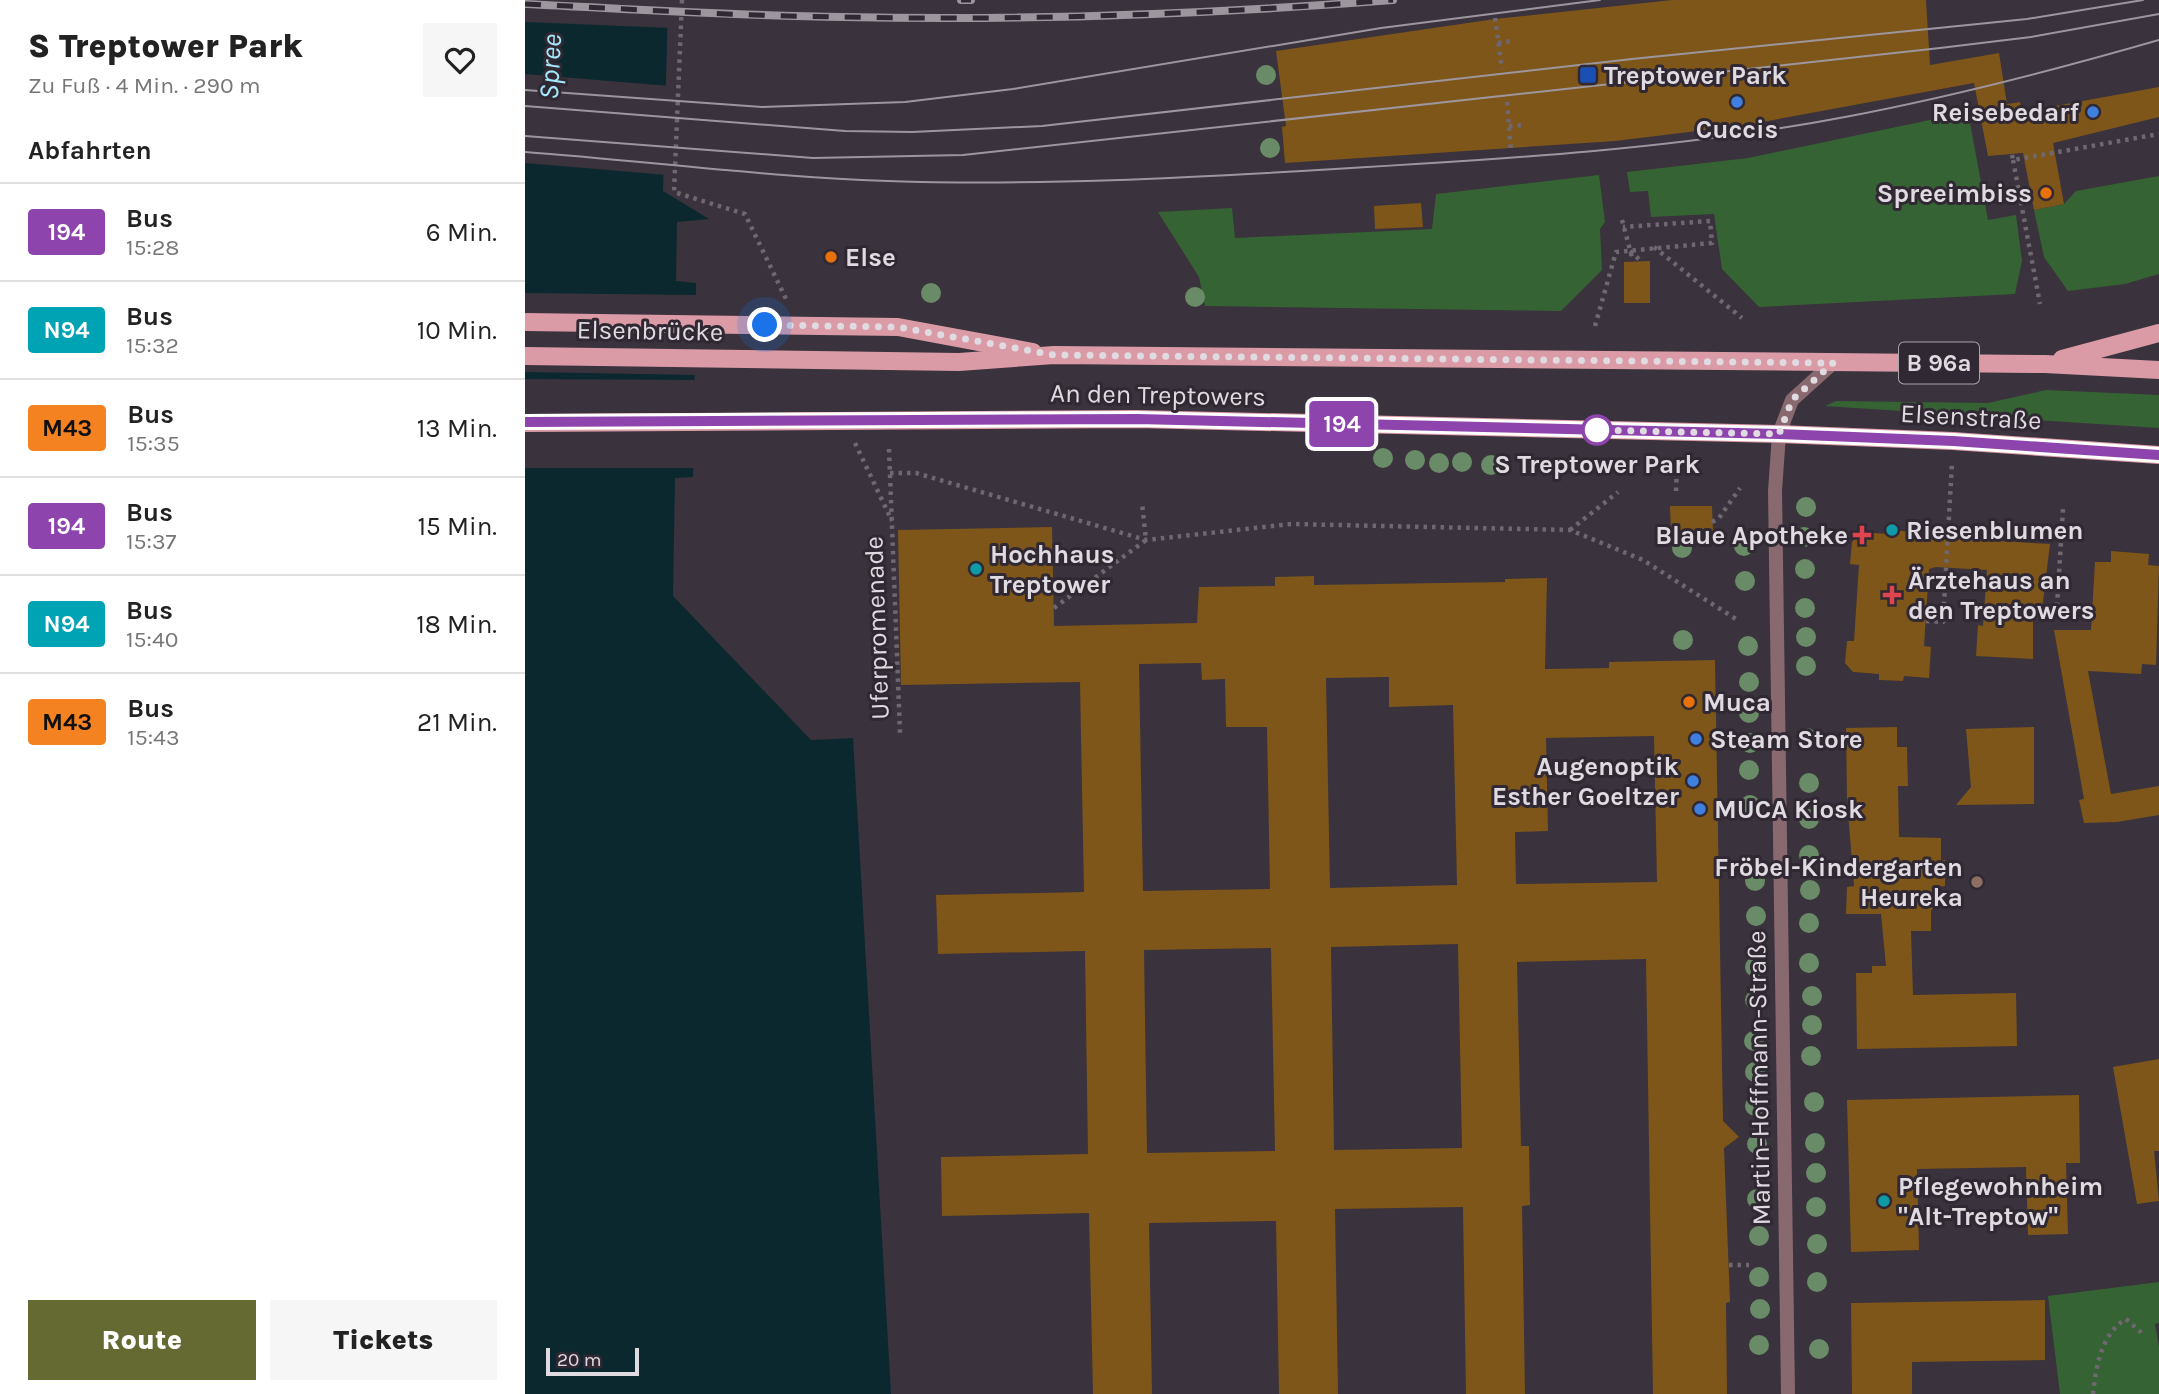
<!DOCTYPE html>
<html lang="de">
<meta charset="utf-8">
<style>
:root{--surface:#fff;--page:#f6f6f6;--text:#222;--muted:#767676;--line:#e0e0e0;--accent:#656a33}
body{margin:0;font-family:Karla,sans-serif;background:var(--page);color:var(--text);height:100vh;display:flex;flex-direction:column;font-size:26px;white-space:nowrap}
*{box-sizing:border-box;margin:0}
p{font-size:23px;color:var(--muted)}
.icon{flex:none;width:38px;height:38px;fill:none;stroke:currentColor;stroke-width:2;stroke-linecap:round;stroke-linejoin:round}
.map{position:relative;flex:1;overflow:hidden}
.drawer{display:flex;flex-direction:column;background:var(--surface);width:525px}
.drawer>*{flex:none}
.badge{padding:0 14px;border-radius:5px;font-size:24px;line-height:46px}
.scale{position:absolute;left:21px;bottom:18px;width:93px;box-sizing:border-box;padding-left:7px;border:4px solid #e0dae1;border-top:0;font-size:19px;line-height:24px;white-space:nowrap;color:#e0dae1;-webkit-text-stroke:5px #302832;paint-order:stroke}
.you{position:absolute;width:35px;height:35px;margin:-18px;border:5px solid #fff;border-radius:50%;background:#1a73e8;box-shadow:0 0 0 10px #1a73e833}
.map>.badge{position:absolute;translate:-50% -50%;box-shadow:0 0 0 4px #fff}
h2{padding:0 28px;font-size:26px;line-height:63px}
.round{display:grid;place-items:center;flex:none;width:74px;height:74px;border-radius:0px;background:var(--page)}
.overview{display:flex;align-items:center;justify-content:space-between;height:119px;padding:0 28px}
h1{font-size:33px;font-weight:800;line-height:52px}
.cta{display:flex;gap:14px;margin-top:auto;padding:14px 28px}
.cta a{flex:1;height:80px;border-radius:0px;background:var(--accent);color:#fff;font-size:28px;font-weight:800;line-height:80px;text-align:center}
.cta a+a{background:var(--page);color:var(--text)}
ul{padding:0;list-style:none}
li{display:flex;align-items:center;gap:21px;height:98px;padding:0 28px;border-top:2px solid var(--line)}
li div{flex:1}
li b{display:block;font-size:26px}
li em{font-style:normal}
li .badge{min-width:77px;font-weight:700;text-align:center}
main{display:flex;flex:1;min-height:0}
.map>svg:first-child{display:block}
.green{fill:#366333}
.water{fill:#0b282f}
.pier{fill:#3a323c}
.building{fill:#7e5619;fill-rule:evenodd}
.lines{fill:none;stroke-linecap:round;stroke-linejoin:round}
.path{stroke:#6f6871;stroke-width:4.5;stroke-dasharray:3.5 5;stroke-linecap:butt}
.street{stroke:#88696f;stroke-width:14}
.primary{stroke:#da9ba7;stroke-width:18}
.tram{stroke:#9d969f;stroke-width:2}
.rail-casing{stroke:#9d969f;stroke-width:8}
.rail{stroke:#302832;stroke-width:5;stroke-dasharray:16;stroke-linecap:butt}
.tree{fill:#698b67}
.line-casing{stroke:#fff;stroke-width:16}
.line{stroke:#8e44ad;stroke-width:10}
.walk{stroke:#e0dae1;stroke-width:7;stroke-dasharray:0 12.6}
.transit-dot{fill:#1a4fb4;stroke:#302832;stroke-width:2.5}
.shop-dot{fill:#3f7fe0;stroke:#302832;stroke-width:2.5}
.food-dot{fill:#e8710a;stroke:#302832;stroke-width:2.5}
.stop-dot{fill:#fff;stroke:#8e44ad;stroke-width:3.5}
.culture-dot{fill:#0f9aa8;stroke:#302832;stroke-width:2.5}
.health-dot{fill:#e0444e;stroke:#302832;stroke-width:2.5}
.education-dot{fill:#8d6e63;stroke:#302832;stroke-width:2.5}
.labels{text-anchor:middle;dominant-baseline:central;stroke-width:6;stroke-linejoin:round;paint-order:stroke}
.shield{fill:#302832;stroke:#aba5ac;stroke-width:2}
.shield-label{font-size:24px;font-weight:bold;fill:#e0dae1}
.poi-label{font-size:26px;font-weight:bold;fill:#e0dae1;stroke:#302832;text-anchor:start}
.street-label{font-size:26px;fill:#e0dae1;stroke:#302832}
.stop-label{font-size:26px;font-weight:bold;fill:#e0dae1;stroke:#302832}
.water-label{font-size:28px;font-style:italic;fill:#a4e8fb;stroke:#302832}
</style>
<main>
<section class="drawer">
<div class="overview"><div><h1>S Treptower Park</h1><p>Zu Fuß · 4 Min. · 290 m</p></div><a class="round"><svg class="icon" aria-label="heart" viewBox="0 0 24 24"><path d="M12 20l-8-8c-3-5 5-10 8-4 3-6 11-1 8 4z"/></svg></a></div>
<h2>Abfahrten</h2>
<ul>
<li><span class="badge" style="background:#8e44ad;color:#fff">194</span><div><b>Bus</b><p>15:28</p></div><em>6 Min.</em></li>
<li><span class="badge" style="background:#00a3b4;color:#fff">N94</span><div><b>Bus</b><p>15:32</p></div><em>10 Min.</em></li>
<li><span class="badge" style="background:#f58220;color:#111">M43</span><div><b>Bus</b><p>15:35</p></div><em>13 Min.</em></li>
<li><span class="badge" style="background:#8e44ad;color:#fff">194</span><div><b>Bus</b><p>15:37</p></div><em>15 Min.</em></li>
<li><span class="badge" style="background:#00a3b4;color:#fff">N94</span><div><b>Bus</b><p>15:40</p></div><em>18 Min.</em></li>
<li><span class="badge" style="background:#f58220;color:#111">M43</span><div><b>Bus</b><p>15:43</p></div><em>21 Min.</em></li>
</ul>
<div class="cta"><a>Route</a><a>Tickets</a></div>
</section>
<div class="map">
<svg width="1634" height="1394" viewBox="0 0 1634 1394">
<rect width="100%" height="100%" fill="#3a323c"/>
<!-- green -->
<g class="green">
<polygon points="1443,112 1463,220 1491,215 1497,261 1490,294 1234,307 1197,269 1189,214 1126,217 1123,191 1105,192 1102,172 1223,158"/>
<polygon points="1074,175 1080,222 1075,229 1077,270 1036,311 680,306 674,277 633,212 707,208 710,238 907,229 911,194"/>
<polygon points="1634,176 1634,274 1600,284 1543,291 1519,257 1509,210 1539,204 1551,191"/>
<polygon points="1521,390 1634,395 1634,428 1300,406 1311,401 1463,403"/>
<polygon points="1634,1282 1634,1323 1630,1324 1634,1347 1634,1394 1535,1394 1523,1296"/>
</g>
<!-- water -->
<polygon class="water" points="0,0 143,5 138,191 184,219 152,222 151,281 171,283 168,477 150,478 148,596 286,740 328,738 366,1394 0,1394"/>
<!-- pier -->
<g class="pier">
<polygon points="0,0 149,0 146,28 0,22"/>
<polygon points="0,74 145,86 142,175 0,163"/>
<polygon points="0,293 174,295 173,375 0,372"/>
<polygon points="0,379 173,380 171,468 0,468"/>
</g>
<!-- building -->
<g class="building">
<polygon points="1147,0 1401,0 1405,65 1474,53 1482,104 1495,102 1497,112 1634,87 1634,117 1528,143 1539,204 1509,210 1498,153 1463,156 1449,83 1221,125 1090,141 760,163 757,127 761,126 751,51 970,19"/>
<polygon points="896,203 898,227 850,229 849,206"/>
<polygon points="1125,261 1125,303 1099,303 1099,262"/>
<polygon points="1145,506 1187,506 1188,531 1146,533"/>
<path d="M527,527L529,626L672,623L674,587L750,586V577L789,576V585L980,582V579L1022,578L1020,669L1084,668V662L1190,660L1198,1121L1214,1137L1199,1148L1205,1302L1201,1303L1202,1394H1128L1121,959L992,962L996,1146H1004L1005,1205L997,1206L1000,1394H941L938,1207L810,1209L813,1394H754L751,1221L624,1223L627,1394H568L564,1213L417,1216L416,1157L563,1154L560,951L413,954L411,895L559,892L555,682L376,685L373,530ZM676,663L677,680L700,679L701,727H742L745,889L618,891L614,664ZM864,677V707L928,705L932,885L805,888L801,678ZM1129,736L1132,882L991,884L990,832L1023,831L1021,738ZM933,944L937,1148L809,1150L806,947ZM746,948L750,1151L622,1153L619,950Z"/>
<polygon points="1363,530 1390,532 1389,536 1525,544 1516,618 1508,619 1508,659 1451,656 1453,625 1458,626 1462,570 1411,567 1404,569 1399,646 1406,647 1404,678 1379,676 1378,681 1354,680 1354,674 1328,672 1320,663 1322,641 1329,641 1334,565 1325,564 1327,542 1336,532 1363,534"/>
<polygon points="1586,551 1624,554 1623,565 1634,566 1631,665 1617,664 1616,674 1563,671 1586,794 1634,786 1634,815 1592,822 1559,823 1554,800 1559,799 1529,630 1566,630 1570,562 1586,562"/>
<polygon points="1372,727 1372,747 1382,747 1383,786 1373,786 1374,837 1416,838 1416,860 1420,860 1420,886 1413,887 1412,902 1406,911 1406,931 1386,931 1388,995 1491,993 1492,1046 1332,1049 1331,973 1347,973 1347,966 1361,966 1356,914 1321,914 1322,887 1329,886 1322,800 1321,728"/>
<polygon points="1509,727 1509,804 1431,805 1446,787 1441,729"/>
<polygon points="1634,1059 1634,1151 1629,1151 1634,1201 1612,1204 1588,1067"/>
<polygon points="1554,1095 1555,1163 1541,1163 1543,1234 1503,1235 1501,1167 1392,1169 1394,1250 1326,1252 1322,1100"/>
<polygon points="1520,1300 1520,1360 1387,1362 1387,1394 1327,1394 1326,1303"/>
</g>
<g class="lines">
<!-- path -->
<g class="path">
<polyline points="157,0 149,192 220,214 263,303"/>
<polyline points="970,18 977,69"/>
<polyline points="973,43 986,41"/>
<polyline points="982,102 986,151"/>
<polyline points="984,126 998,125"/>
<polyline points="1487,155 1488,160 1634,134"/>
<polyline points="1488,160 1515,304"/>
<polyline points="1097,220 1108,261"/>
<polyline points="1129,247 1217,318"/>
<polyline points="1105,251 1116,261"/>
<polyline points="1070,326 1091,252 1187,243 1185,221 1098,227"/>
<polyline points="330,443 367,521"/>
<polyline points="364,449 375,733"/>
<polyline points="365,473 391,473 621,540 766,524 1045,530 1118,560 1214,621"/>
<polyline points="1151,491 1152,466"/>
<polyline points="1187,522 1194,518 1215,488"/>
<polyline points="1045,530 1093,492"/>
<polyline points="1532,606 1538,509"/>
<polyline points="529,608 621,540 617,503"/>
<polyline points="1401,621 1418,622 1427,463"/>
<polyline points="1204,1265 1224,1265"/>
<path d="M1568,1394C1571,1367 1576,1334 1601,1319L1619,1335"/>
</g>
<!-- street -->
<polyline class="street" points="1263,1394 1250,491 1254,434 1267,400 1308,363"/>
<!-- primary -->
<g class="primary">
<polyline points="0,322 373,327 508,352"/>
<polyline points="0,356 434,362 529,355 1520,364 1634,370"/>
<polyline points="1537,359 1634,333"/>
<polyline points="0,423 612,419 1254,434 1428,441 1634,455"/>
</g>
<!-- tram -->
<g class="tram">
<polyline points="0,90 237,107 380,102 488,89 856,28 1075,0"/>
<polyline points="0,106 320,131 387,132 517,126 1107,59 1502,19 1618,0"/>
<polyline points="0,136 288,158 438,155 1415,48 1506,37 1634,14"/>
<path d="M0,152C121,161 242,177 363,181C512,186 661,178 810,169C981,159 1152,149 1320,117C1426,97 1530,70 1634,40"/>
</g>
<defs>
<g id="rail">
<polyline points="436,0 446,0"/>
<path d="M0,4C106,9 212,16 318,17C501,21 685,14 868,0"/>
</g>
</defs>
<!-- rail casing -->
<use href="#rail" class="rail-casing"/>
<!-- rail -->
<use href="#rail" class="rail"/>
</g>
<!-- trees -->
<g class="tree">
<circle cx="741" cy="75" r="10"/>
<circle cx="745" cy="148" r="10"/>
<circle cx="406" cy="293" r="10"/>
<circle cx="670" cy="297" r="10"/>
<circle cx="858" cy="458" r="10"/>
<circle cx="890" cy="460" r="10"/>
<circle cx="937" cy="462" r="10"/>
<circle cx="914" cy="463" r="10"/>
<circle cx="966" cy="465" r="10"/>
<circle cx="1281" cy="507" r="10"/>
<circle cx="1279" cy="537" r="10"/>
<circle cx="1219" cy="546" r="10"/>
<circle cx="1157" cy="548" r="10"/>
<circle cx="1280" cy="569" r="10"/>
<circle cx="1220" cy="581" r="10"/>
<circle cx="1280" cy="608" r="10"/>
<circle cx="1281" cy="637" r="10"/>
<circle cx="1158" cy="640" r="10"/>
<circle cx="1223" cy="646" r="10"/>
<circle cx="1281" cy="666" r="10"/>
<circle cx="1224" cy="682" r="10"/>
<circle cx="1224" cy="713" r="10"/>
<circle cx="1282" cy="738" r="10"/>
<circle cx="1225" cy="743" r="10"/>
<circle cx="1224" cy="770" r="10"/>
<circle cx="1284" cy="783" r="10"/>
<circle cx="1225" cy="805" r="10"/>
<circle cx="1284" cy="819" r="10"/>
<circle cx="1284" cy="855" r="10"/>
<circle cx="1230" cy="881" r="10"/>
<circle cx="1285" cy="890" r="10"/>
<circle cx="1231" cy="916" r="10"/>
<circle cx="1284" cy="923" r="10"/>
<circle cx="1284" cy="963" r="10"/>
<circle cx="1230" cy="967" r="10"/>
<circle cx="1287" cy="996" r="10"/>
<circle cx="1230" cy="1000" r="10"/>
<circle cx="1287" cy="1025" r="10"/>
<circle cx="1229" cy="1041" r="10"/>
<circle cx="1286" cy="1056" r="10"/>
<circle cx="1230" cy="1072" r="10"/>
<circle cx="1289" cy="1102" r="10"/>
<circle cx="1230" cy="1106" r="10"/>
<circle cx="1290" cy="1143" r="10"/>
<circle cx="1232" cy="1144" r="10"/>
<circle cx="1291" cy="1173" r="10"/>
<circle cx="1232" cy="1199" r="10"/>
<circle cx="1291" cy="1207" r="10"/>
<circle cx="1234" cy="1236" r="10"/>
<circle cx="1292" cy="1244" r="10"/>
<circle cx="1234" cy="1277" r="10"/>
<circle cx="1292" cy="1282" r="10"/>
<circle cx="1235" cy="1309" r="10"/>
<circle cx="1234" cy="1345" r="10"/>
<circle cx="1294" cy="1349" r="10"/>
</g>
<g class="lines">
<defs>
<polyline id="line" points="0,422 612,419 1254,434 1428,441 1634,455"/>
</defs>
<!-- line casing -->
<use href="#line" class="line-casing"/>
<!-- line -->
<use href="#line" class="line"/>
<!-- walk -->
<polyline class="walk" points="240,325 373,327 529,355 1308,363 1267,400 1254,434 1066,430 1072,430"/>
</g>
<!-- markers -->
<rect class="transit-dot" x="1054" y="66" width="18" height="18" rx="3.5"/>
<g class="shop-dot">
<circle cx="1212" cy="102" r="7"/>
<circle cx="1568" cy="112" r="7"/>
<circle cx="1171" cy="739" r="7"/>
<circle cx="1168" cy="781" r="7"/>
<circle cx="1175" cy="809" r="7"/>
</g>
<g class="food-dot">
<circle cx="1521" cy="193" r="7"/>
<circle cx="306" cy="257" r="7"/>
<circle cx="1164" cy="702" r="7"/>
</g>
<circle class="stop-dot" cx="1072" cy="430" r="14"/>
<g class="culture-dot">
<circle cx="1367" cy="530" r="7"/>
<circle cx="451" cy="569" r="7"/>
<circle cx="1359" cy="1201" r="7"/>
</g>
<g class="health-dot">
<path d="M1333.5 524.5h7v7h7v7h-7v7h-7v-7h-7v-7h7z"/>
<path d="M1363.5 584.5h7v7h7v7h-7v7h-7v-7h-7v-7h7z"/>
</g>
<circle class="education-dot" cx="1452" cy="882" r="7"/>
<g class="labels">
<!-- shield labels -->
<rect class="shield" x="1374" y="342.5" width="80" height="41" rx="5"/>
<g class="shield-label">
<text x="1414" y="363">B 96a</text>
</g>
<!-- poi labels -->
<g class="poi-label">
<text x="1079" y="75">Treptower Park</text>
<text x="1554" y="112" text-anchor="end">Reisebedarf</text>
<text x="1212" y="129" text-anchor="middle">Cuccis</text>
<text x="1507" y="193" text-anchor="end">Spreeimbiss</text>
<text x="320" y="257">Else</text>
<text x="1381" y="530">Riesenblumen</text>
<text x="1323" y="535" text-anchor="end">Blaue Apotheke</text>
<text x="465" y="554">Hochhaus<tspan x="465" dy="30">Treptower</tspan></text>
<text x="1383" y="580">Ärztehaus an<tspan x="1383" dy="30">den Treptowers</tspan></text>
<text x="1178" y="702">Muca</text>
<text x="1185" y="739">Steam Store</text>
<text x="1154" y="766" text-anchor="end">Augenoptik<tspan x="1154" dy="30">Esther Goeltzer</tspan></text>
<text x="1189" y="809">MUCA Kiosk</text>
<text x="1438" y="867" text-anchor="end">Fröbel-Kindergarten<tspan x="1438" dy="30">Heureka</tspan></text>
<text x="1373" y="1186">Pflegewohnheim<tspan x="1373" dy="30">"Alt-Treptow"</tspan></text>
</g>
<!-- street labels -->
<g class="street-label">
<text transform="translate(125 331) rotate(1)">Elsenbrücke</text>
<text transform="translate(633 395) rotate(1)">An den Treptowers</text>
<text transform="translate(1446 417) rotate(3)">Elsenstraße</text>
<text transform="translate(352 628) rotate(-92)">Uferpromenade</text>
<text transform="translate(1234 1078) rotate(-91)">Martin-Hoffmann-Straße</text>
</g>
<!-- stop labels -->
<g class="stop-label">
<text x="1072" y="464">S Treptower Park</text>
</g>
<!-- water labels -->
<g class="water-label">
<text transform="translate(25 67) rotate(-87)">Spree</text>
</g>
</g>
</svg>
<div class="scale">20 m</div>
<div class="you" style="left:240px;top:325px"></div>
<b class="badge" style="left:817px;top:424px;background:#8e44ad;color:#fff">194</b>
</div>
</main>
